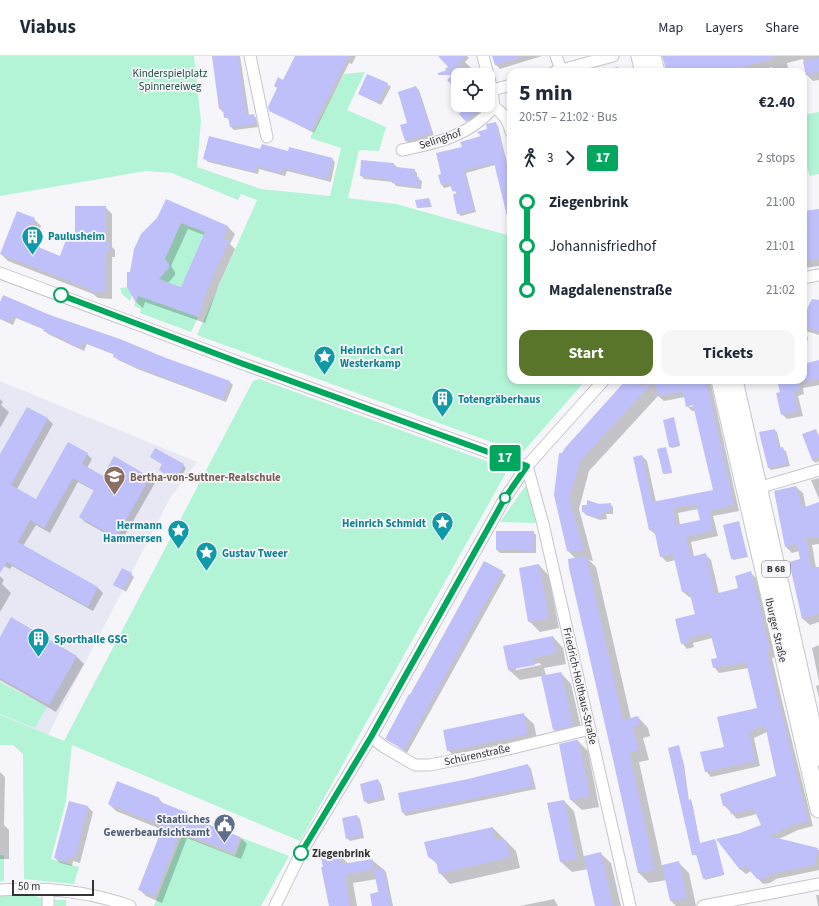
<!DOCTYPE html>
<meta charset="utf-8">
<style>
:root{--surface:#fff;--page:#f6f6f7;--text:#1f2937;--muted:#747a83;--line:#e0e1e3;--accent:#597529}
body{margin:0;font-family:"Source Sans 3",sans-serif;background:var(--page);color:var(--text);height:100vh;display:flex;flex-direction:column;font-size:15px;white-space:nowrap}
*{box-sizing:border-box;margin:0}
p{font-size:13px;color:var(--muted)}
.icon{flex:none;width:22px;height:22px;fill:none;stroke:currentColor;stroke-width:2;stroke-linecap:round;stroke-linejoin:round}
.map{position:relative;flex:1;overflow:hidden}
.sheet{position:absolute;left:507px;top:12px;width:300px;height:316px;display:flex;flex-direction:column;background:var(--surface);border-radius:12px;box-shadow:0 2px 6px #0003}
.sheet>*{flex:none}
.badge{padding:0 8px;border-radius:3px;font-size:14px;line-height:26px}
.buttons{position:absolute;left:451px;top:12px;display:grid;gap:8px}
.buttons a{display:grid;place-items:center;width:44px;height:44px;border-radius:8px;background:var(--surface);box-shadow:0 2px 6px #0003;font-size:20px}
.scale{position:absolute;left:12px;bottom:10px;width:82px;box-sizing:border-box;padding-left:4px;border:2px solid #343436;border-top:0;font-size:11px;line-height:14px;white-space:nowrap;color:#343436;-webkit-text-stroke:3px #f6f6fa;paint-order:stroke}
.map>.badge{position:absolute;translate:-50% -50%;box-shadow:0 0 0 2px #fff}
.legs{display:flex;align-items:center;gap:6px;height:44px;padding:0 12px;font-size:13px}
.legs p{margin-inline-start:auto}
.head{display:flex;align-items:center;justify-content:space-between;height:68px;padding:0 12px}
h1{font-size:22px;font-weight:700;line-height:30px}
.cta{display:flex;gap:8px;margin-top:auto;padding:8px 12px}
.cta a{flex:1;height:46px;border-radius:12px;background:var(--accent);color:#fff;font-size:16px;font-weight:700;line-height:46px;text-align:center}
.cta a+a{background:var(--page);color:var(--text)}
ul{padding:0 12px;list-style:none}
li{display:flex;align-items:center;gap:14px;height:44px;font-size:15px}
li i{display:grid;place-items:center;width:6px;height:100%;margin:0 5px;background:currentColor}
li i::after{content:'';width:10px;height:10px;margin:-5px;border:3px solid;border-radius:50%;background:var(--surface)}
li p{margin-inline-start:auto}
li:first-child i{background:linear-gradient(#0000 50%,currentColor 0)}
li:last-child i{background:linear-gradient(currentColor 50%,#0000 0)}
header{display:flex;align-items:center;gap:24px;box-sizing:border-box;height:56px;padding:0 20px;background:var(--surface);border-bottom:1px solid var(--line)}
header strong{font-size:19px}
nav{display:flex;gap:22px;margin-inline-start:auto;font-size:14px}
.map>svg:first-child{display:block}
.built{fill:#e7e8f3}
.green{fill:#b3f4d6}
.shadow{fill:#0003;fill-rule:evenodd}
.building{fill:#bfc0fa;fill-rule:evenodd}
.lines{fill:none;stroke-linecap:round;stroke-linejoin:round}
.minor-casing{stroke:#c6c6ca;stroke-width:13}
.primary-casing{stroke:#c6c6ca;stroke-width:19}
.minor{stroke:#fff;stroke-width:11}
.primary{stroke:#fff;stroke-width:17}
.line-1-casing{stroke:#fff;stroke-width:9}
.line-1{stroke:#00a75c;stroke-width:6}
.stop-1-dot{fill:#fff;stroke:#00a75c;stroke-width:2}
.labels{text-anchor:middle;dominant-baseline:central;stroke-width:3.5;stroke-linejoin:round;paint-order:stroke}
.shield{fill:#f6f6fa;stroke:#6e6e71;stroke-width:1}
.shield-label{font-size:10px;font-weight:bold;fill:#343436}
.park-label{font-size:11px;fill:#1e533f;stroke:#f6f6fa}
.street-label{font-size:11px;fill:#343436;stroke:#f6f6fa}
.culture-label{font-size:11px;font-weight:bold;fill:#0d838f;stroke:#f6f6fa;text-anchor:start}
.education-label{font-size:11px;font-weight:bold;fill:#785e54;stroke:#f6f6fa;text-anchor:start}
.service-label{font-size:11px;font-weight:bold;fill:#4e5e75;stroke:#f6f6fa;text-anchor:end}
.stop-label{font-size:11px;font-weight:bold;fill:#343436;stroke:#f6f6fa;text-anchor:start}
</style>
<header>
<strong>Viabus</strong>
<nav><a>Map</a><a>Layers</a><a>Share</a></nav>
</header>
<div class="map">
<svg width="819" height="850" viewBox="0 0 819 850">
<rect width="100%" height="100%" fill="#f6f6fa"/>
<!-- built -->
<polygon class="built" points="0,325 197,406 170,442 48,679 0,659"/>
<!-- green -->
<g class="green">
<polygon points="0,0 194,0 201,65 197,111 261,133 330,140 341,92 310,82 344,18 365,16 347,54 386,71 379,95 359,94 348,142 396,148 511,180 511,324 586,324 522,397 197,279 257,144 241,138 238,144 172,117 146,115 0,140"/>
<polygon points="819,56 819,118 810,120 803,101 803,59"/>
<polygon points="181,167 205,176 181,231 154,221"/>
<polygon points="127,231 133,237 130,245 122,238 120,232"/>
<polygon points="138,239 198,261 191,276 140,257 141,253 134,250"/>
<polygon points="259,323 508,413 300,785 72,689 66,745 51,803 79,811 74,828 24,823 23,698 13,689 0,689 0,659 64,685 253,325"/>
<polygon points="527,428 536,467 500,466"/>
<polygon points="0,626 47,651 35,672 0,658"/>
<polygon points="182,779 235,800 242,782 289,800 261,850 154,850"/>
<rect x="0" y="799" width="4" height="26"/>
<polygon points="30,838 43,843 43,850 0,850 0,839"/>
<rect x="55" y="844" width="11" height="6"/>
</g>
<!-- shadow -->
<g class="shadow">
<polygon points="213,0 240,0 249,59 253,59 256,62 258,71 234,74 231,71 230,64 225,61 224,57 220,53"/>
<polygon points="296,0 356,0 352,8 349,7 314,77 270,54"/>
<polygon points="439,0 467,0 469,2 465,6 473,14 469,17 471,19 458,19 458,40 453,35 456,32 453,20 445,13 449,10"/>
<polygon points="493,0 542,0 500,13 496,9"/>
<polygon points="663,0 819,0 819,24 813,25 807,19 803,3 787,7 789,16 774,16 772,11 755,16 668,16"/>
<polygon points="617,11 625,16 602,16"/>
<polygon points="387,28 391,31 381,49 359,38"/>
<polygon points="416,31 419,34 434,80 409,87 406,85"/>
<polygon points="459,49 473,49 480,58 471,67 463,61 464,54"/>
<polygon points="495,67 498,70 507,107 511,108 511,174 495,109 466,117 476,156 461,160 458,157 457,138 452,130 444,132 442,129 440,120 443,119 463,92 483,81"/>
<polygon points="261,94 332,103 335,106 331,126 287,115 285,120 259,113 258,118 208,106 204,102"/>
<polygon points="394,108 397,111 414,114 417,117 417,122 422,125 421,133 396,130 393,126 364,123 361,119"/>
<polygon points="429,143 432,151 418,152 417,145"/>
<polygon points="105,151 112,158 112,191 115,194 115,201 112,201 112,243 98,242 93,238 8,205 1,198 34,163 41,170 33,190 61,201"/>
<polygon points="803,156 819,156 819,210 805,212 803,210 803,181 808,181 803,170"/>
<path d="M158,162L228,171L235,178L230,188L235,193L218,231L205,267L145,246L143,252L136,246L128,231L131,217ZM188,173L204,179L181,232L168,227L175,219V216L171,210Z"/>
<polygon points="819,244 819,279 806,275 808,283 803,292 803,262 811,245"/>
<polygon points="0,249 49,260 230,326 233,329 226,346 140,314 118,304 115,299 87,288 84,295 48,278 45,274 16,262 13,269 0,263"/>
<polygon points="819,306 819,329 803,332 804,338 798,340 803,360 787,363 782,358 781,337 778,324 803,324 803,309"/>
<path d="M628,324H658L660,326L671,324H710L739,455L713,460L718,480L691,486L694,501L705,498L711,504L719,538L740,533L751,517L756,522L775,601L772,602L783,649L813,770L798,774L779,783L819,794V814L776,823L770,827L763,828L751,815L746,818L740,813V778L762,770L757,758L737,763L724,749L777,721L767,676L754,682L760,710L711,721L706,715L759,652L749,612L719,617L714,611L718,603L712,582L693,587L694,591L687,593L682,587L697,558L692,541H689L683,536L676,504L667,506L661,500L656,479L650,474L635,402L642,400L647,405L656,446L714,435L695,355H692L687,350L685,341L664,345L658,340L589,415L579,453L593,505L589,504L596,511L631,663L638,661L648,672L650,680L643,682L649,704L639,706L662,810L678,806L689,817L696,850H676L671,845L667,824L649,827L639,817L576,503L567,494L563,399ZM689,349H698L689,351ZM698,453L701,465L680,469L678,457Z"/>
<polygon points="0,343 3,346 1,349 9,356 0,372"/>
<polygon points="27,352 48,363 53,368 17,433 36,444 87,398 92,403 87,412 103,421 114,402 150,422 155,427 121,486 85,466 80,461 95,435 78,426 50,477 36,469 23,490 98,532 103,537 93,555 12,510 10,513 0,508 0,400"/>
<polygon points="673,362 680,390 672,392 670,391"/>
<polygon points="774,374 777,376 781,393 786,395 790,410 771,414 769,412 761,377"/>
<polygon points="815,374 819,379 819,405 816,407 812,404"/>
<polygon points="665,392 672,417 665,418 664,417"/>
<polygon points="151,401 183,409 186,412 179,425 162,416 160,413 162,408"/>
<polygon points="819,422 819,443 811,424"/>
<polygon points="796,431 803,437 807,456 819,459 819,488 812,489 816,512 819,512 819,566 810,569 803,563 790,507 801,504 799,495 792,497 786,491"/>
<polygon points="610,448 613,451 613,458 606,458 607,463 600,464 586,459 583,456 598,449"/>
<polygon points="739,467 748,501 733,504 724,470"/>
<polygon points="533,476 536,479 536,497 500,497 497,494"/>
<polygon points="484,506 506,519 407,697 386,682"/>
<polygon points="539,509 549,520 559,572 540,576 529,565"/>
<polygon points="131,518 134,521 126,536 115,528"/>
<polygon points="0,520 4,524 2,528 11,537 0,556"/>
<polygon points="11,563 77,601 84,608 56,656 0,624 0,583"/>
<path d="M553,581L563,592L566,608L544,612L546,620L561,617L571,628L583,680L565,684L554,674L542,620L520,624L509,614ZM540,607L541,609L516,614V612Z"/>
<polygon points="819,589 819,626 812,592"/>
<polygon points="819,629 819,642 816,630"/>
<polygon points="523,658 534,668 538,688 459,705 448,694"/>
<polygon points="578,685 588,695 599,751 582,754 571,744"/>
<polygon points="678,691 684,708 689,745 692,746 700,788 715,784 716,785 724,819 705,824 698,799 692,799"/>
<polygon points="528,709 531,713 536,733 406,760 403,757 468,724"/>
<polygon points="0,716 5,721 4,769 9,774 9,803 0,803"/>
<polygon points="378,724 381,728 385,744 368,748 365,745"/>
<polygon points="159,743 165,749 188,758 193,763 240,781 247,788 241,803 187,782 162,847 146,840 139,833 163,774 116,755 109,748"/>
<polygon points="564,745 574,755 584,801 600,797 611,807 621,850 596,850 588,813 572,816 561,806 548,748"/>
<polygon points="69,746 88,751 93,756 80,807 73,805 72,810 60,807 55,802"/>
<polygon points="357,760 360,763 364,782 350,785 347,782"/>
<polygon points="493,772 516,795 520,812 450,828 440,817 438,809 429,800"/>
<polygon points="340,800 349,808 372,804 383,813 386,816 393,850 373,850 380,837 377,823 353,827 357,850 330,850"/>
<polygon points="816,839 819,839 819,850 818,850"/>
<polygon points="554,843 558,850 520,850"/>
</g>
<!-- building -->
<g class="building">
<polygon points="212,0 238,0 246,59 254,58 255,68 230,71 228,61 224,62 223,53 219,53"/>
<polygon points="295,0 349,0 311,75 269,55 268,51 277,32 274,30 278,21 283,24"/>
<polygon points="438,0 466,0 454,12 463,9 472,19 458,19 458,35 447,24 451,20 450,19 438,19 438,17 450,13"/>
<polygon points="492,0 518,0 519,2 495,9"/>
<polygon points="662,0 774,0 774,2 728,16 667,16"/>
<polygon points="819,2 819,16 806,19 803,6"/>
<polygon points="367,18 388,27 378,47 358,38"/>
<polygon points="416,30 432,77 405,85 400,69 407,67 398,36"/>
<polygon points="458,49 473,49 478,54 466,66 459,58 463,54"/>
<polygon points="496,66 506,107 511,105 511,164 508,164 494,107 464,114 474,154 457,158 453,138 462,136 452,135 450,127 441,129 438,119 441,118 436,97 462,91 460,86 481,80 477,76 487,73 486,68"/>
<polygon points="209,80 260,93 262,88 288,95 289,91 333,102 327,123 284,112 282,117 256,110 254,116 203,103"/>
<polygon points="361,104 394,107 394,111 415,113 414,120 419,121 418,131 392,127 392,124 360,120"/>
<polygon points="429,142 431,150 417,152 415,144"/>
<path d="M166,143L228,170L223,183L229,185L211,224L198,261L138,240L136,247L127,231V216H130L134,193L141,178L157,162ZM181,167L205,176L181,231L159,223L169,212V208L165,203Z"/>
<polygon points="75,150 106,150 106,186 109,186 109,195 106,195 105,236 90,236 90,233 0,198 17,155 35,162 26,186 60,200 69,176 75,178"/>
<polygon points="819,153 819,205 818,202 803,205 803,185 809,184 803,172 803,155"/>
<polygon points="3,239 50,259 120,283 166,302 230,325 223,343 136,311 113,301 114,298 83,286 81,293 65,286 66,284 43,275 44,273 13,260 10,266 0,262 0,246"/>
<polygon points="812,243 819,244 819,275 803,271 803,253 808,252"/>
<polygon points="819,304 819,323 803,326 803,308"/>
<polygon points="626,324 643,324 638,330 652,327 580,405 569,442 584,495 567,495 554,439 559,397 562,397 565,392"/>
<path d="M666,324H706L734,449L709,455L713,474L686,481L691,501L706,497L715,538L738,532L735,520L751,515L758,542L770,596H767L778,643L808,765L792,769L769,780L818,792L814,809L770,818L765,822L757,823L745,809L740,814L716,783L740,777L761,769L754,753L731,758L728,750H723L720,738L776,720L765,669L749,676L755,705L705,716L700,696L724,691L717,661L757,652L746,606L713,612L711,603L717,602L710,576L688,582L689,586L681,588L675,563L695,558L690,539H689L688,535L682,536L673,498L660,501L654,473L649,474L633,401L642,399L652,446L713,434L693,349L686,351L683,336L658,340L654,326ZM696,448L700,464L676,469L673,452Z"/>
<polygon points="777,324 797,324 800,333 794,335 798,355 781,359 776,337 780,336"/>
<polygon points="27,351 48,362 11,429 36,443 68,386 88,397 82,408 103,420 114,400 150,421 116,482 79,461 94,434 73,422 44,472 30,464 18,486 98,531 88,551 7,506 0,517 0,398"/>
<polygon points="674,361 680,389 669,391 663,364"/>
<polygon points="775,373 779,392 783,391 788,408 768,412 759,376"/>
<polygon points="816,373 819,382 819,401 812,404 802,378"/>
<polygon points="666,391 672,416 663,418 657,393"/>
<polygon points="155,392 184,408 176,423 159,414 162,408 150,401"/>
<polygon points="796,430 802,452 819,446 819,481 806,482 811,511 819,511 819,558 802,563 789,506 800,503 797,488 785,491 774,435"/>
<polygon points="587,444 599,448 611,447 610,455 604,456 604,460 596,461 585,458 585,456 582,456 582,449 587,449"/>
<polygon points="739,465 747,500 731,503 723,469"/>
<polygon points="496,475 534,475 533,495 516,494 515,493 515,494 496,494"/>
<polygon points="586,500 623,664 638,660 640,669 633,671 639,694 629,696 655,814 638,817 614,708 569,512 568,503"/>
<polygon points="484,505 503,515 404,694 385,683 409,638 410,639 439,588"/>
<polygon points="539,508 549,562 528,566 519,512"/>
<polygon points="122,512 132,517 123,534 113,529"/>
<polygon points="11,561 77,600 49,649 0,622 0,581"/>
<polygon points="553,580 556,597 534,602 535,609 508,614 503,590"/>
<polygon points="561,616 573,670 553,674 541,620"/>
<polygon points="524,657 528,678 447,695 443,674"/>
<polygon points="576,684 578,684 590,740 570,744 559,688"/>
<polygon points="679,689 683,706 688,744 691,743 700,787 715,783 724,818 703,823 696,798 692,799 668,692"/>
<polygon points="528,708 533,730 402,757 398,737 468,723"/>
<polygon points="378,723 382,741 364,746 360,728"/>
<polygon points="117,725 160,742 158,745 188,757 187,760 240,781 234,797 180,776 155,840 138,834 163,770 108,748"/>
<polygon points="564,744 577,803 560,806 547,747"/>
<polygon points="69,745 88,750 75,802 68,801 67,806 54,802"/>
<polygon points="357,759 362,779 346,783 342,762"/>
<polygon points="493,771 495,784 506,784 510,801 439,818 436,806 428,801 424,786"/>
<polygon points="601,796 607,824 613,850 595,850 590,828 584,800"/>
<polygon points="340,798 342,808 372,803 374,813 345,819 350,850 329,850 321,811 323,811 321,802"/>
<polygon points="679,805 687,842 670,845 662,809"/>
<polygon points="383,812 391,850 372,850 370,838 378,836 374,814"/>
</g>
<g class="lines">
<defs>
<g id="minor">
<polyline points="250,0 267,81"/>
<polyline points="483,0 492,34 511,29"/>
<polyline points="556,0 561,14"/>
<polyline points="554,16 613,0"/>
<path d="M494,51C504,58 508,64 511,76"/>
<path d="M402,94C438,87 469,80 494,51L492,34"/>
<polyline points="0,217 238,306 527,410"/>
<polyline points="803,222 819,219"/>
<polyline points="527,410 543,468 630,850"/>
<polyline points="758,432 819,414"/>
<polyline points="371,681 384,691 415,709 430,709 500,695 590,673"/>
<path d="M0,834C44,831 88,835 130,850"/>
<polyline points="48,850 48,833"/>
<polyline points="275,850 301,797 371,681 505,442 527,410 604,324"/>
<polyline points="703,850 819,828"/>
</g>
<g id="primary">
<polyline points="640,0 644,16"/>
<polyline points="652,0 656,16"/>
<polyline points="720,324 819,753"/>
<polyline points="734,324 819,701"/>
</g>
</defs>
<!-- minor casing -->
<use href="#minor" class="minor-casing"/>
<!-- primary casing -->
<use href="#primary" class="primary-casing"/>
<!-- minor -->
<use href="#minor" class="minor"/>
<!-- primary -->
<use href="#primary" class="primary"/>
</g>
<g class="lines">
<defs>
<polyline id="line-1" points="61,239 238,306 527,410 505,442 371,681 301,797"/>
</defs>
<!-- line-1 casing -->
<use href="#line-1" class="line-1-casing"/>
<!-- line-1 -->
<use href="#line-1" class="line-1"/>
</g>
<!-- icons -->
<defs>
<symbol id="building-pin" viewBox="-11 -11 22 30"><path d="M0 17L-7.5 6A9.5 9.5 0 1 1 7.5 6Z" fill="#0f9aa8" stroke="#f6f6fa"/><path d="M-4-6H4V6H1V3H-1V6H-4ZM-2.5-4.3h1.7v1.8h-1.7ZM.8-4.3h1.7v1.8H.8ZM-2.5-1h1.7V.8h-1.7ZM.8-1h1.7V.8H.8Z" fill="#fff"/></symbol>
<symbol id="sight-pin" viewBox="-11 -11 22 30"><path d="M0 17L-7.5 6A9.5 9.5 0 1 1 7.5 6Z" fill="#0f9aa8" stroke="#f6f6fa"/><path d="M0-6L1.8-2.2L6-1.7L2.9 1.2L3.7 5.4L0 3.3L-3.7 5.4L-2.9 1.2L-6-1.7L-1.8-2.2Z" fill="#fff"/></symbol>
<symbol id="school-pin" viewBox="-11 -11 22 30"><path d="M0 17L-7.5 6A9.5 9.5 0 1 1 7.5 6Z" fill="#8d6e63" stroke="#f6f6fa"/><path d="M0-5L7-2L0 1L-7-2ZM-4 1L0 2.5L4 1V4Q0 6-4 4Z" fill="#fff"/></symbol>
<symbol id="civic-pin" viewBox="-11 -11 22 30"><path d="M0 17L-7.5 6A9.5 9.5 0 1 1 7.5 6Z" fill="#5c6f8a" stroke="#f6f6fa"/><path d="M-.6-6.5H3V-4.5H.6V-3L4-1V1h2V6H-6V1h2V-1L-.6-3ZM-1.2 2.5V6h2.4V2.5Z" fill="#fff"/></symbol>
</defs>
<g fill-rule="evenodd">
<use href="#building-pin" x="20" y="168" width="25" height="34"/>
<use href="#sight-pin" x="312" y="288" width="25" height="34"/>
<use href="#building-pin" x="430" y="330" width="25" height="34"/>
<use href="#school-pin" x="102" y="408" width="25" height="34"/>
<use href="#sight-pin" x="430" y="454" width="25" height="34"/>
<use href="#sight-pin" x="166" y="462" width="25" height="34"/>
<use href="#sight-pin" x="194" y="484" width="25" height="34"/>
<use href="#building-pin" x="26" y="570" width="25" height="34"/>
<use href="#civic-pin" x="212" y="756" width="25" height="34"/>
</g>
<!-- markers -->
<g class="stop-1-dot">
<circle cx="61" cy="239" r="7"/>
<circle cx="505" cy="442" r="5"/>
<circle cx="301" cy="797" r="7"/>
</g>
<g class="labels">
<!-- shield labels -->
<rect class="shield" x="762" y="505" width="28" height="16" rx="3"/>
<g class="shield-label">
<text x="776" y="513">B 68</text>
</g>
<!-- park labels -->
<g class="park-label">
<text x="170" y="17">Kinderspielplatz<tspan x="170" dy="13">Spinnereiweg</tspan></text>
</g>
<!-- street labels -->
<g class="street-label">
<text transform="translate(440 83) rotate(-18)">Selinghof</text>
<text transform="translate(776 574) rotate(77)">Iburger Straße</text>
<text transform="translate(580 630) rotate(77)">Friedrich-Holthaus-Straße</text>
<text transform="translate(477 699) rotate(-12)">Schürenstraße</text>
</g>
<!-- culture labels -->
<g class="culture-label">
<text x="48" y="180">Paulusheim</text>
<text x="340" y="294">Heinrich Carl<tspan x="340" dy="13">Westerkamp</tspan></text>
<text x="458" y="343">Totengräberhaus</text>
<text x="426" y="467" text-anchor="end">Heinrich Schmidt</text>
<text x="162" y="469" text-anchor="end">Hermann<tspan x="162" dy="13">Hammersen</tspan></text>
<text x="222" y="497">Gustav Tweer</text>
<text x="54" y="583">Sporthalle GSG</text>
</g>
<!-- education labels -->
<g class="education-label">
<text x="130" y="421">Bertha-von-Suttner-Realschule</text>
</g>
<!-- service labels -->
<g class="service-label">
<text x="210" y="763">Staatliches<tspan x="210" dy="13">Gewerbeaufsichtsamt</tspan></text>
</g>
<!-- stop labels -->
<g class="stop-label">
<text x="312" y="797">Ziegenbrink</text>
</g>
</g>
</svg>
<div class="buttons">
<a><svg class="icon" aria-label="locate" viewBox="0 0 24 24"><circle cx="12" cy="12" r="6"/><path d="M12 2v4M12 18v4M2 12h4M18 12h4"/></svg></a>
</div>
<div class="scale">50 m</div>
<b class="badge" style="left:505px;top:402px;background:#00a75c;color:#fff">17</b>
<section class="sheet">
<div class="head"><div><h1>5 min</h1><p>20:57 – 21:02 · Bus</p></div><b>€2.40</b></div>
<div class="legs"><svg class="icon" aria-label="walk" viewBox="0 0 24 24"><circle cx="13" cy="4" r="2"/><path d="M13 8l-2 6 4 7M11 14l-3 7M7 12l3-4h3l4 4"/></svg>3<svg class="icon" aria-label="forward" viewBox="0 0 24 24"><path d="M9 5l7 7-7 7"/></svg><b class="badge" style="background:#00a75c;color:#fff">17</b><p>2 stops</p></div>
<ul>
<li><i style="color:#00a75c"></i><b>Ziegenbrink</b><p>21:00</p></li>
<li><i style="color:#00a75c"></i><span>Johannisfriedhof</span><p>21:01</p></li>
<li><i style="color:#00a75c"></i><b>Magdalenenstraße</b><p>21:02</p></li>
</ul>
<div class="cta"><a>Start</a><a>Tickets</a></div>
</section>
</div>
